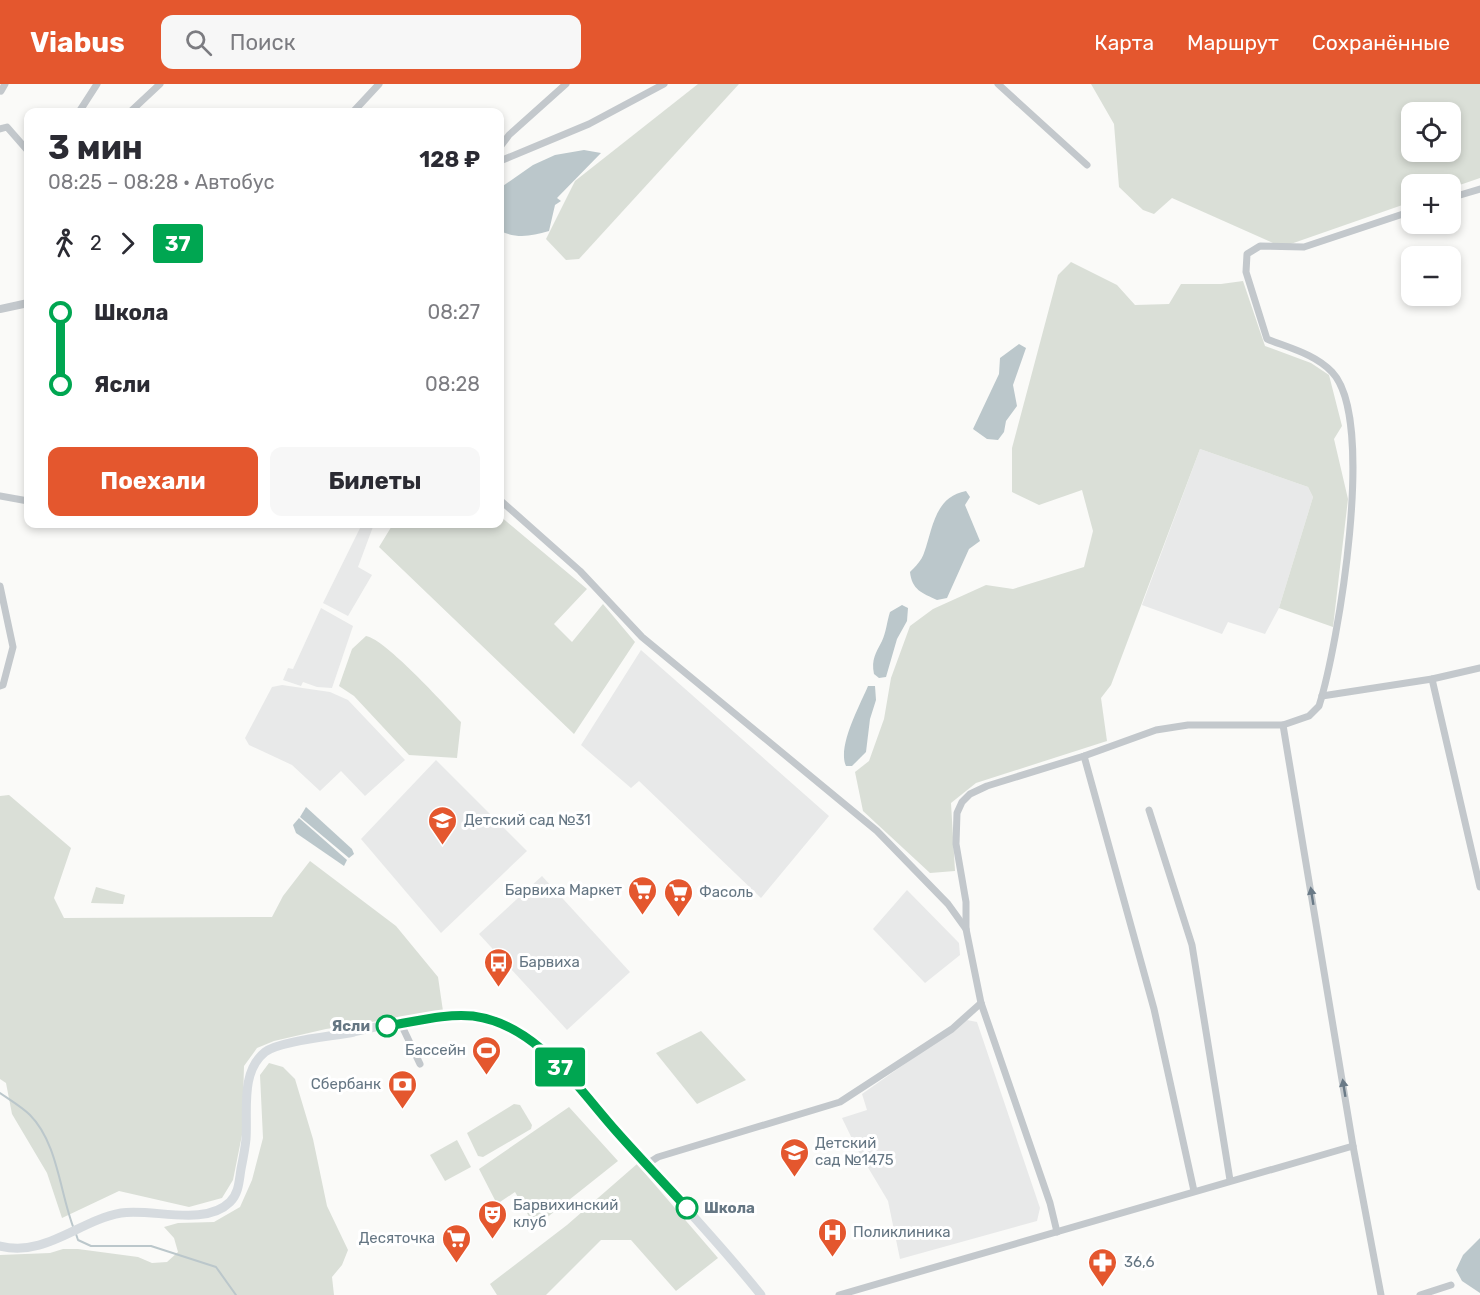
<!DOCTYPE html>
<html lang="ru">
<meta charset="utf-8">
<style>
:root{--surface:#fff;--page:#f7f7f7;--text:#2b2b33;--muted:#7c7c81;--accent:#e4572e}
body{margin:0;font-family:Rubik,sans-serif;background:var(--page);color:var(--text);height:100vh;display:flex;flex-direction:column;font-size:22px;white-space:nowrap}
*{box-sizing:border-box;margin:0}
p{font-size:20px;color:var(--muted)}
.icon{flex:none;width:33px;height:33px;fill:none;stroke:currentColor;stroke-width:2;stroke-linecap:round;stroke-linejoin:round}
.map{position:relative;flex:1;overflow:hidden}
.details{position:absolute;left:24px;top:24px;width:480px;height:420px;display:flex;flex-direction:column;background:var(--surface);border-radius:12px;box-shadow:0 3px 9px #0003}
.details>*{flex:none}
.badge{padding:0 12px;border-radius:4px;font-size:21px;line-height:39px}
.buttons{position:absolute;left:1401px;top:18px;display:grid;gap:12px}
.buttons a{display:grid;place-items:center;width:60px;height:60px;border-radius:12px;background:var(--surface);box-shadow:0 3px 9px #0003;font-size:30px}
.map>.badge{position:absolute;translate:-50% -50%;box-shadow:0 0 0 3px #fff}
.legs{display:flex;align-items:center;gap:9px;height:66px;padding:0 24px;font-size:20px}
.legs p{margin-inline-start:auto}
.head{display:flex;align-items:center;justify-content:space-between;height:102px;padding:0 24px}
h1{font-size:33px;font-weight:700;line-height:45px}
.primary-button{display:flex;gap:12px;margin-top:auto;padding:12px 24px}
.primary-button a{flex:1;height:69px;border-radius:12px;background:var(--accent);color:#fff;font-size:24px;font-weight:700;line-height:69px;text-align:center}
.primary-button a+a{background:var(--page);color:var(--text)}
ul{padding:0 24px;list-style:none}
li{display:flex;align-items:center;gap:21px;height:72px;font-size:22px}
li i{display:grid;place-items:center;width:9px;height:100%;margin:0 8px;background:currentColor}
li i::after{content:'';width:15px;height:15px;margin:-8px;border:4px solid;border-radius:50%;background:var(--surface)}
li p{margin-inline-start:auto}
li:first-child i{background:linear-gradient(#0000 50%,currentColor 0)}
li:last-child i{background:linear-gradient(currentColor 50%,#0000 0)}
header{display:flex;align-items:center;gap:36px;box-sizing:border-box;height:84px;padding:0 30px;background:var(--accent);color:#fff}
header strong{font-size:28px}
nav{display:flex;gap:33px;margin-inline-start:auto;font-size:21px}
.search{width:420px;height:54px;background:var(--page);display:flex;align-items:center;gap:15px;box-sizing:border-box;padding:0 21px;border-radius:12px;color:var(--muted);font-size:22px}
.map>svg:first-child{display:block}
.built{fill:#e8e9e9}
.green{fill:#dadfd7;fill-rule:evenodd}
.water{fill:#bbc7cb}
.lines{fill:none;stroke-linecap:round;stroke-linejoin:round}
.stream{stroke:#bbc7cb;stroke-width:2}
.minor{stroke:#c3c8cc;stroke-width:7}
.tertiary{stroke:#c3c8cc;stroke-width:8}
.secondary{stroke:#d6dbdf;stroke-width:9}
.oneway{fill:#6a7a87}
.line-1-casing{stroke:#fff;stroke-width:14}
.line-1{stroke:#00a651;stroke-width:9}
.stop-1-dot{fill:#fff;stroke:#00a651;stroke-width:3}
.labels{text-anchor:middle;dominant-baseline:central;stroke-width:6;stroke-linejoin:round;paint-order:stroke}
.poi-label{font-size:15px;fill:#657683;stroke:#fff;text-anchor:start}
.stop-label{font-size:15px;font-weight:bold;fill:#657683;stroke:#fff;text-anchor:end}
</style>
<header>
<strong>Viabus</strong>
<div class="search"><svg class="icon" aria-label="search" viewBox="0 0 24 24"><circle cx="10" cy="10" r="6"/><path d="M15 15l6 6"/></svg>Поиск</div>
<nav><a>Карта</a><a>Маршрут</a><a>Сохранённые</a></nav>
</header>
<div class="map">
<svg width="1480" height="1211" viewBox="0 0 1480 1211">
<rect width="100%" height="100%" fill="#fafaf8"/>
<!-- built -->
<g class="built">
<polygon points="1200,365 1308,403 1313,413 1279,524 1265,550 1228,538 1222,550 1142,521"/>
<polygon points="362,440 374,440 358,483 372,491 348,532 323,519"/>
<polygon points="321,524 353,542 332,604 317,603 303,598 301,602 283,596 288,584 293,585"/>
<polygon points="641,566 829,732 761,814 639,697 631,704 581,661"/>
<polygon points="282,601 330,608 348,616 405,676 365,712 341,687 320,707 292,681 249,661 245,654 272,603"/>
<polygon points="436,676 527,767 441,849 361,755"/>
<polygon points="542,792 630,888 567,946 479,850"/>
<polygon points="907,806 959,859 960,871 925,899 873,845"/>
<polygon points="967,936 977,938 1040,1124 1037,1137 900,1175 888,1117 857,1065 842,1034 867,1026 862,1010"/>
</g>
<!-- green -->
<g class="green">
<polygon points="698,0 739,0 579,175 566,176 546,155 575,97"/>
<path d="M1091,0H1480V94L1451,104L1450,100H1412L1411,118L1282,163L1172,114L1154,130L1143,126L1119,103L1114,40ZM1412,28H1450V68H1412Z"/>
<polygon points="1071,178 1117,201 1135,221 1169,220 1181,200 1221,200 1243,197 1265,262 1311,279 1329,291 1342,342 1334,355 1348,415 1333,543 1279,524 1313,413 1308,403 1200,365 1111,601 1101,614 1107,657 976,699 951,719 955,787 930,789 863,727 855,688 869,677 884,635 891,594 910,542 933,525 986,501 1013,505 1084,483 1093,447 1082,406 1039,421 1012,408 1012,364 1058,191"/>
<polygon points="500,432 587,505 554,540 572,558 603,520 635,558 574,650 379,463 393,440 500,440"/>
<path d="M366,552C385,555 445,621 461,638L457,674L409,671L354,612L339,602L352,565Z"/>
<polygon points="9,711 71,764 54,814 64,834 272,833 283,812 310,777 396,842 438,893 443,927 326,945 274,957 257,964 244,982 242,1051 233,1096 222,1114 189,1123 119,1107 62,1134 47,1089 12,1030 6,999 0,995 0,712"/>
<polygon points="96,803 125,811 123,820 91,819"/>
<polygon points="701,947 746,996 697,1020 656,969"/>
<polygon points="269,979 283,983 295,995 313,1055 327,1122 348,1166 342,1181 332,1193 334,1211 0,1211 0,1171 50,1169 63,1165 78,1165 138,1173 152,1179 167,1178 178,1168 174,1154 164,1143 178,1139 214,1138 240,1123 252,1096 263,1054 260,991"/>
<polygon points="514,1020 520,1021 532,1041 531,1045 483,1073 478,1072 467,1049"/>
<polygon points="569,1023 618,1077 535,1143 515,1108 497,1120 479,1085"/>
<polygon points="457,1056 471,1083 445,1097 430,1071"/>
<polygon points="637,1080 718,1174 676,1207 631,1156 601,1156 546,1211 497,1211 490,1200 567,1141"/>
</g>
<!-- water -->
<g class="water">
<path d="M584,66L601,69L557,114L561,117L555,121L549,147C531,152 518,155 500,147V104L533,81L555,71Z"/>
<polygon points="1019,260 1026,264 1013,301 1017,322 1006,337 1004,348 998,356 987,355 973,345 999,290 1000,274"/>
<path d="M966,407L970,413L965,421L980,457L969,465L947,514L937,516C922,509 912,506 910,488C915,483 922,476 924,469C933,445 934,413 966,407Z"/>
<path d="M902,521L908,524L907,537L897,555L886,593L879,594L874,590C871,575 876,569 882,557C886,549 887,537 890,528Z"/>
<path d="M868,602H875L876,616L870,635L866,668L852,682H846C837,663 860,621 868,602Z"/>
<polygon points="306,723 352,765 354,770 349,774 300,733"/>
<polygon points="299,734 347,776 344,782 296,749 293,741"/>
<polygon points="1480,1154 1480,1209 1462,1197 1456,1186 1463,1171"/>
</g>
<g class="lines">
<!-- stream -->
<g class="stream">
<path d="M0,1009C10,1016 22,1023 30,1031C58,1059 60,1110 74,1145"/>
<polyline points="76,1150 78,1156 91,1162 151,1162 216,1183 236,1211"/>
</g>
<!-- minor -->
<g class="minor">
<polyline points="998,0 1087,81"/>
<polyline points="1,7 5,0"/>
<polyline points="79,28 97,0"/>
<polyline points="130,28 160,0"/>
<polyline points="353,28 379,0"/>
<polyline points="0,45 7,43 28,67"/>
<polyline points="500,63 509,51 566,0"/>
<polyline points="500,77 589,40 664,0"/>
<polyline points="1450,114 1480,105"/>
<polyline points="0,412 28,417"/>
<polyline points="500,416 580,487 642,553 877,747 948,820 966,845"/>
<polyline points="0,502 13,563 3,601 0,602"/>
<polyline points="1432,595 1480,803"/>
<polyline points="1322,612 1432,595 1480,584"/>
<polyline points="1283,641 1353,1062 1381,1211"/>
<polyline points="1084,672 1154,925 1194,1107"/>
<polyline points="1149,726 1192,861 1230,1096"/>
<polyline points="401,940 420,980"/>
<polyline points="647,1080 658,1073 840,1018 952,945 981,919"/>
<path d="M1057,1148L1050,1119L981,919L966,845V818L956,760L957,729L962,718L970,710L987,702L1084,672L1156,646L1188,641H1283L1309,632L1319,622C1338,562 1377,335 1332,288C1315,270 1289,264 1267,255L1246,188L1247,170L1260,162L1304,163L1412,127"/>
<polyline points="839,1211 1353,1062"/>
<polyline points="1420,1211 1451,1201"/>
</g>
<!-- tertiary -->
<polyline class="tertiary" points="0,225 28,219"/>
<!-- secondary -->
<path class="secondary" d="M0,1162C44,1174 80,1136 121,1129C152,1124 205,1143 230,1118C239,1109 239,1097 241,1085C243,1075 245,1065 246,1055C248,1027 240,988 265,968C279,957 335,952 354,948C395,938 462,924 500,940C554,961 598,1026 636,1069C678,1116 721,1161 761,1211"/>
</g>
<!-- one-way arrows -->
<defs><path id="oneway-solid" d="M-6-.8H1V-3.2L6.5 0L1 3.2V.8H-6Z" transform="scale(1.5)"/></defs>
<g class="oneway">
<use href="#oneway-solid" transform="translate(1312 812) rotate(-99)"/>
<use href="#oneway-solid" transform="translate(1344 1004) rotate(-99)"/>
</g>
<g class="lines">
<defs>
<path id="line-1" d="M387,942C414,938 445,929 473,932C536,940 577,1003 616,1047C639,1073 663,1098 687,1124"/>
</defs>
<!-- line-1 casing -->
<use href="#line-1" class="line-1-casing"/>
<!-- line-1 -->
<use href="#line-1" class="line-1"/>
</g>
<!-- icons -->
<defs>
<symbol id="school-pin" viewBox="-11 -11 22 30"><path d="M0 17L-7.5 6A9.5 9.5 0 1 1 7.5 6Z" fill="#e4572e" stroke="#fff"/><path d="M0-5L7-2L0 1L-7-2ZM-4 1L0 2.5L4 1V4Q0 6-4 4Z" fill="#fff"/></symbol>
<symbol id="supermarket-pin" viewBox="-11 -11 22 30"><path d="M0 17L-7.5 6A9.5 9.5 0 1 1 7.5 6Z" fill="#e4572e" stroke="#fff"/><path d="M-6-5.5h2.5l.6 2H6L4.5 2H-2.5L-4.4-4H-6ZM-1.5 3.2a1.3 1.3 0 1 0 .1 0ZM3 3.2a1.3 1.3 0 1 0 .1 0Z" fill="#fff"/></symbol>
<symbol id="bus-pin" viewBox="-11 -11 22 30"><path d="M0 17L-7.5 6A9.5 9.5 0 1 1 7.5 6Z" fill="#e4572e" stroke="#fff"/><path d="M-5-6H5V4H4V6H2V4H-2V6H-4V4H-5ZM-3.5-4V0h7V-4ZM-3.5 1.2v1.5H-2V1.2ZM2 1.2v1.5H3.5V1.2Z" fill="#fff"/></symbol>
<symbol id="stadium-pin" viewBox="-11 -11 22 30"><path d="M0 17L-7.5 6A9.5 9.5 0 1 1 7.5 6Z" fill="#e4572e" stroke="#fff"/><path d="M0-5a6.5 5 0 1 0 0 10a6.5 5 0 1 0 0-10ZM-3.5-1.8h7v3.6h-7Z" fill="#fff"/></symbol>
<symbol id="bank-pin" viewBox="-11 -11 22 30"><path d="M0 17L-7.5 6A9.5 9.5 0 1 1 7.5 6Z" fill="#e4572e" stroke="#fff"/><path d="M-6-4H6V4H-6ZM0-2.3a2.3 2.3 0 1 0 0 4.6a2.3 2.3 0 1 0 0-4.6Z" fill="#fff"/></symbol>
<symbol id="theatre-pin" viewBox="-11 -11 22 30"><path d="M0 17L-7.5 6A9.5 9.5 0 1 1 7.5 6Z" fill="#e4572e" stroke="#fff"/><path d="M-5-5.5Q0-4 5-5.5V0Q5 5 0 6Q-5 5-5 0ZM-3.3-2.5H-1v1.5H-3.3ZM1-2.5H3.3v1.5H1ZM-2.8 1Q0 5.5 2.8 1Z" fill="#fff"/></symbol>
<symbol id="hospital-pin" viewBox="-11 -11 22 30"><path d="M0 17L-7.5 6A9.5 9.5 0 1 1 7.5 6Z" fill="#e4572e" stroke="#fff"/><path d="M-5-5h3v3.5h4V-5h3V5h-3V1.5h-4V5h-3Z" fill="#fff"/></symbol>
<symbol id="pharmacy-pin" viewBox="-11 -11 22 30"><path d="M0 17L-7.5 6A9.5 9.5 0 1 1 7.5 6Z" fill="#e4572e" stroke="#fff"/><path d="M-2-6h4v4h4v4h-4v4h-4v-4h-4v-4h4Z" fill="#fff"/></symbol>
</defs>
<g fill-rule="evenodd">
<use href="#school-pin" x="426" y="720" width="33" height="45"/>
<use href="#supermarket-pin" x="626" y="790" width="33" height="45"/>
<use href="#supermarket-pin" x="662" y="792" width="33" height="45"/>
<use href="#bus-pin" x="482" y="862" width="33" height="45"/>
<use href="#stadium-pin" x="470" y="950" width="33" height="45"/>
<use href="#bank-pin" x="386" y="984" width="33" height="45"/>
<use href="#school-pin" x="778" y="1052" width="33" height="45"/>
<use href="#theatre-pin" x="476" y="1114" width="33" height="45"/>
<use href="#hospital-pin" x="816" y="1132" width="33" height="45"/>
<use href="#supermarket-pin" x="440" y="1138" width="33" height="45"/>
<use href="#pharmacy-pin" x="1086" y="1162" width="33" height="45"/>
</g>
<!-- markers -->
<g class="stop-1-dot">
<circle cx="387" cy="942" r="10"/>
<circle cx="687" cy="1124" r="10"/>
</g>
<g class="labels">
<!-- poi labels -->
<g class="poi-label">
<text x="464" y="736">Детский сад №31</text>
<text x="622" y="806" text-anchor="end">Барвиха Маркет</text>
<text x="699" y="808">Фасоль</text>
<text x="519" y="878">Барвиха</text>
<text x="466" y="966" text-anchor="end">Бассейн</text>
<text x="381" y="1000" text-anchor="end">Сбербанк</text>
<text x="815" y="1059">Детский<tspan x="815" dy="17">сад №1475</tspan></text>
<text x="513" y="1121">Барвихинский<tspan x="513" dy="17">клуб</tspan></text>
<text x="853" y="1148">Поликлиника</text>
<text x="435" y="1154" text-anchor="end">Десяточка</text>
<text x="1124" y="1178">36,6</text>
</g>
<!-- stop labels -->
<g class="stop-label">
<text x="370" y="942">Ясли</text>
<text x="704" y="1124" text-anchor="start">Школа</text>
</g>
</g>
</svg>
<div class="buttons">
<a><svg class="icon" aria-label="locate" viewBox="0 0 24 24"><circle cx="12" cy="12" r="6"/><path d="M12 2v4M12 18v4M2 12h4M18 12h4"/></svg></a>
<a>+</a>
<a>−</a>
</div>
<b class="badge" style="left:560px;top:983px;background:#00a651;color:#fff">37</b>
<section class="details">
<div class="head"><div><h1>3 мин</h1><p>08:25 – 08:28 · Автобус</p></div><b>128 ₽</b></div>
<div class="legs"><svg class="icon" aria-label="walk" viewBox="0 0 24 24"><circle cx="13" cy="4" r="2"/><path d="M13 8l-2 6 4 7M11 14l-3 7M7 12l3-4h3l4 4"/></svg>2<svg class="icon" aria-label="forward" viewBox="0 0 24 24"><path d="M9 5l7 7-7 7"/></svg><b class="badge" style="background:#00a651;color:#fff">37</b></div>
<ul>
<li><i style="color:#00a651"></i><b>Школа</b><p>08:27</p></li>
<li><i style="color:#00a651"></i><b>Ясли</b><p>08:28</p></li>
</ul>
<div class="primary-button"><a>Поехали</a><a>Билеты</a></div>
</section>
</div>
